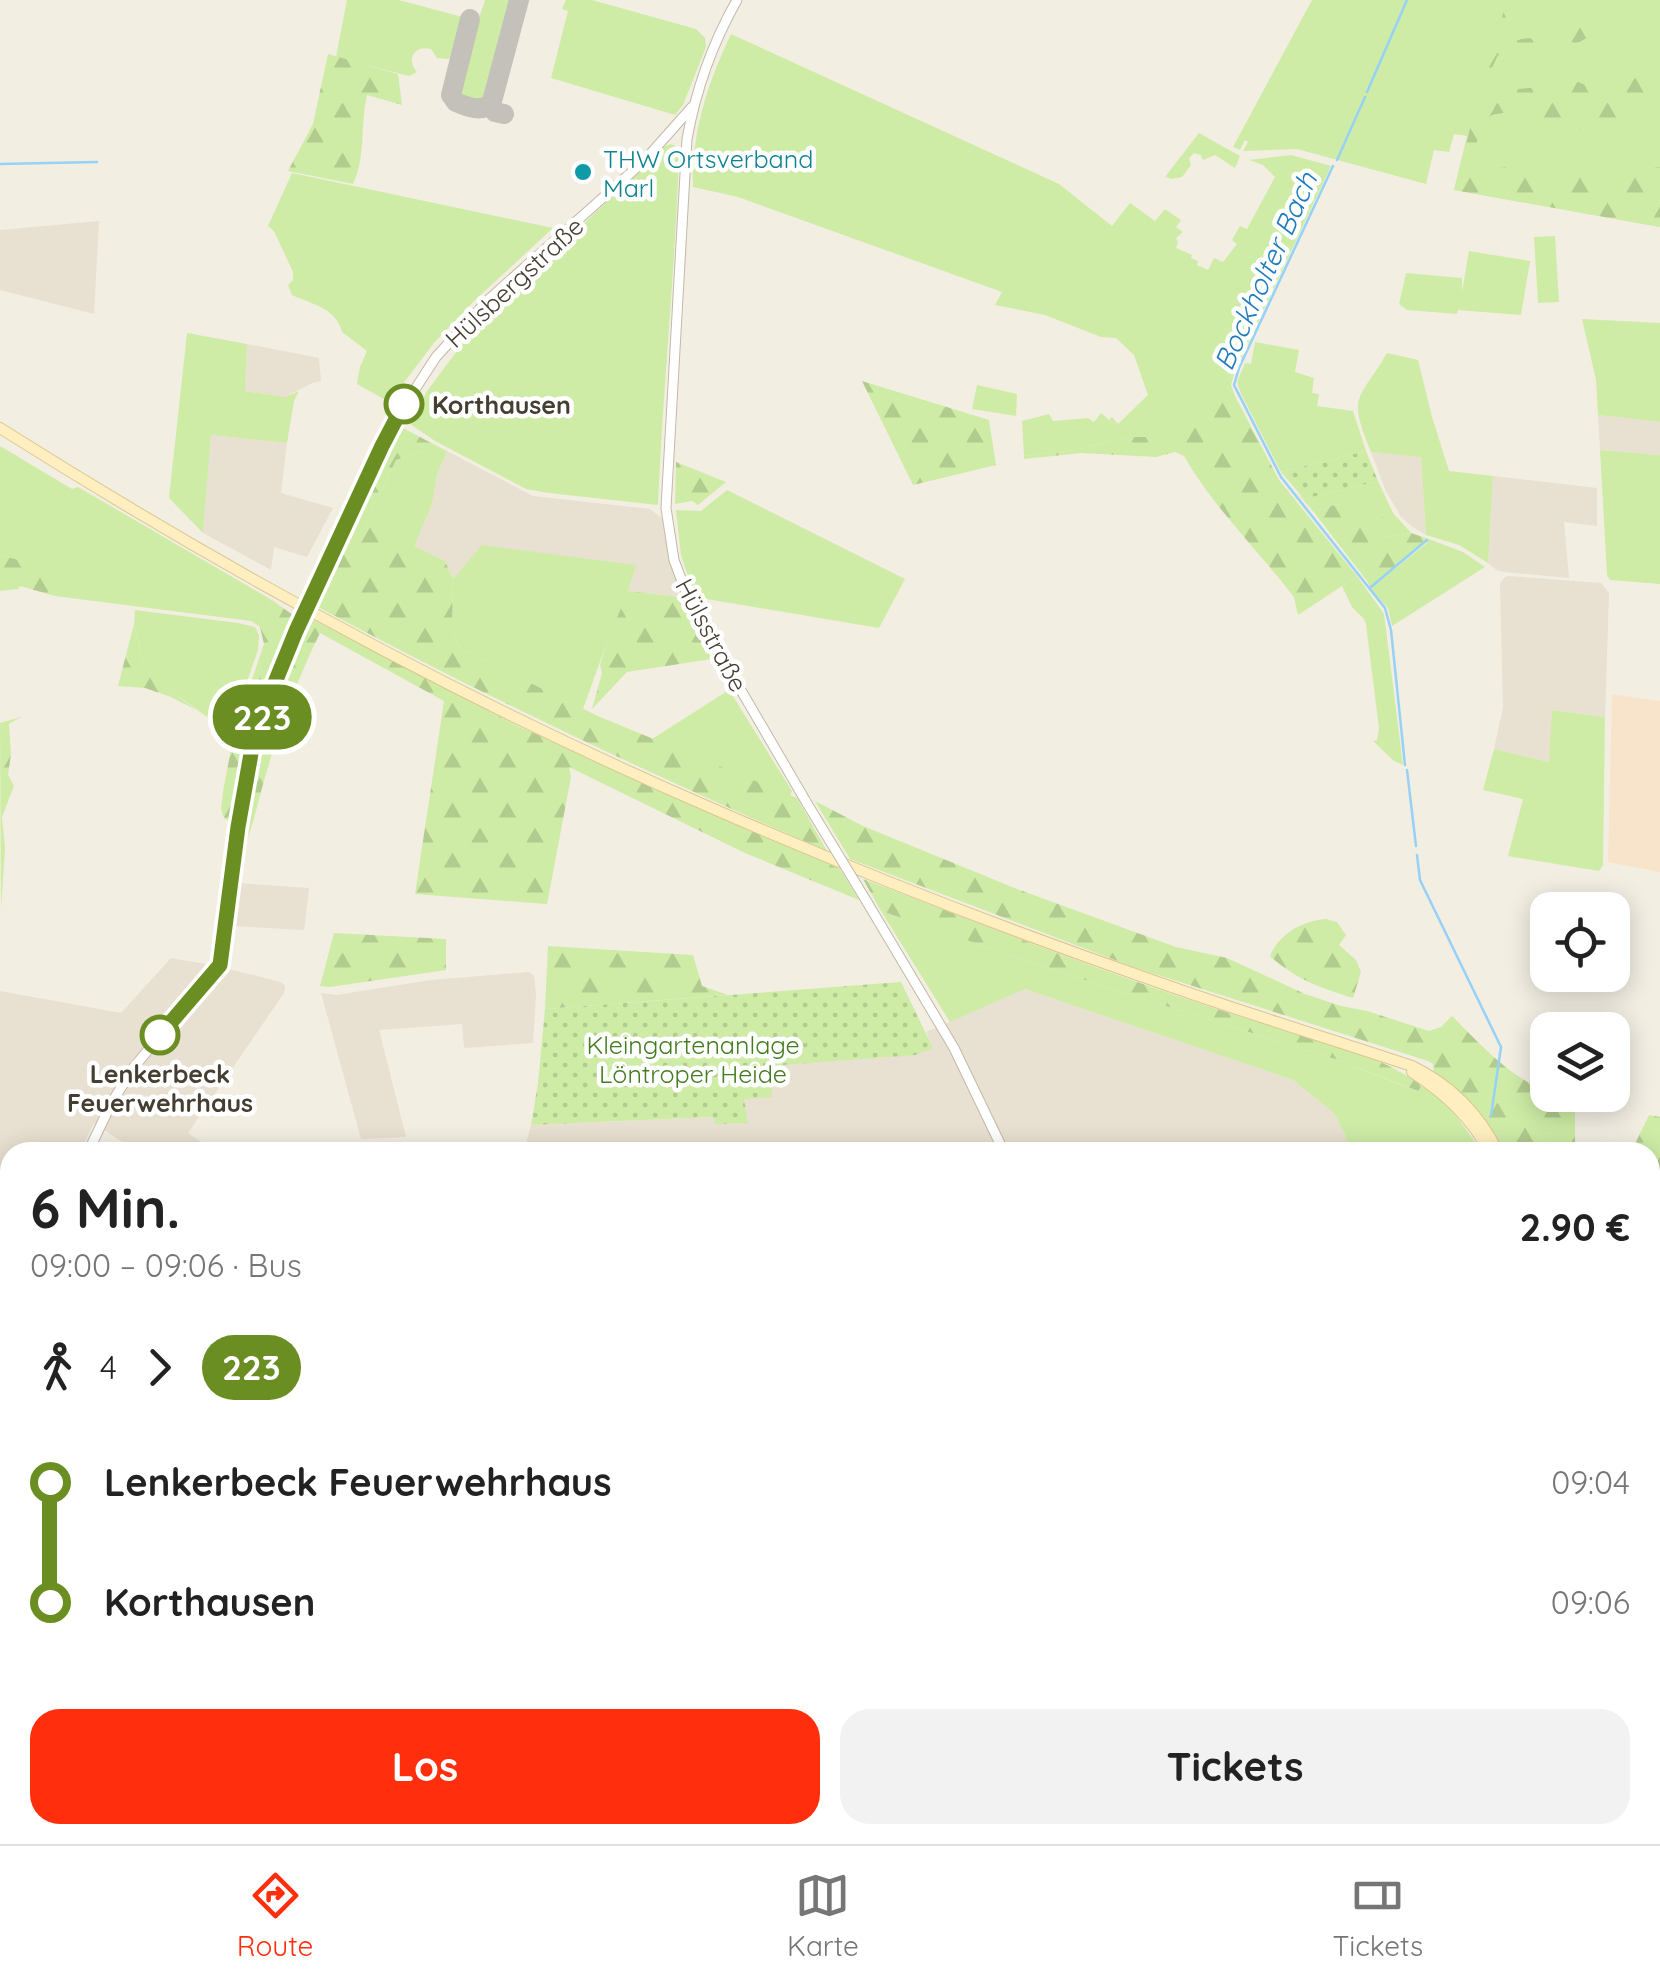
<!DOCTYPE html>
<html lang="de">
<meta charset="utf-8">
<style>
:root{--surface:#fff;--page:#f2f2f2;--text:#222;--muted:#767676;--line:#e0e0e0;--accent:#ff2f0d}
body{margin:0;font-family:Quicksand,sans-serif;background:var(--page);color:var(--text);height:100vh;display:flex;flex-direction:column;font-size:38px;white-space:nowrap}
*{box-sizing:border-box;margin:0}
p{font-size:32px;color:var(--muted)}
.icon{flex:none;width:55px;height:55px;fill:none;stroke:currentColor;stroke-width:2;stroke-linecap:round;stroke-linejoin:round}
.map{position:relative;flex:1;overflow:hidden}
.drawer{position:absolute;left:0px;top:1142px;width:1660px;height:702px;display:flex;flex-direction:column;background:var(--surface);border-radius:30px 30px 0 0;box-shadow:0 5px 25px #0003}
.drawer>*{flex:none}
.badge{padding:0 20px;border-radius:32px;font-size:35px;line-height:65px}
.fabs{position:absolute;left:1530px;top:892px;display:grid;gap:20px}
.fabs a{display:grid;place-items:center;width:100px;height:100px;border-radius:20px;background:var(--surface);box-shadow:0 5px 25px #0003;font-size:50px}
.map>.badge{position:absolute;translate:-50% -50%;box-shadow:0 0 0 5px #fff}
.legs{display:flex;align-items:center;gap:15px;height:110px;padding:0 30px;font-size:32px}
.legs p{margin-inline-start:auto}
.overview{display:flex;align-items:center;justify-content:space-between;height:170px;padding:0 30px}
h1{font-size:55px;font-weight:700;line-height:75px}
.cta{display:flex;gap:20px;margin-top:auto;padding:20px 30px}
.cta a{flex:1;height:115px;border-radius:30px;background:var(--accent);color:#fff;font-size:40px;font-weight:700;line-height:115px;text-align:center}
.cta a+a{background:var(--page);color:var(--text)}
ul{padding:0 30px;list-style:none}
li{display:flex;align-items:center;gap:35px;height:120px;font-size:38px}
li i{display:grid;place-items:center;width:15px;height:100%;margin:0 12px;background:currentColor}
li i::after{content:'';width:25px;height:25px;margin:-12px;border:8px solid;border-radius:50%;background:var(--surface)}
li p{margin-inline-start:auto}
li:first-child i{background:linear-gradient(#0000 50%,currentColor 0)}
li:last-child i{background:linear-gradient(currentColor 50%,#0000 0)}
.menu{display:flex;justify-content:space-around;align-items:center;height:140px;border-top:2px solid var(--line);background:var(--surface);font-size:28px;color:var(--muted)}
.menu a{display:grid;justify-items:center;gap:5px}
.menu .current{color:var(--accent)}
.map>svg:first-child{display:block}
.residential{fill:#e8e0d0}
.commercial{fill:#f8e4ca}
.green{fill:#ceeca6}
.forest{fill:url(#forest-firs)}
.cemetery{fill:url(#cemetery-stones)}
.garden{fill:url(#garden-dots)}
.lines{fill:none;stroke-linecap:round;stroke-linejoin:round}
.stream{stroke:#97d1f8;stroke-width:2.5}
.taxiway{stroke:#c4c1bb;stroke-width:20}
.tertiary-casing{stroke:#c2b9a7;stroke-width:11}
.secondary-casing{stroke:#dbc68e;stroke-width:12}
.tertiary{stroke:#fff;stroke-width:9}
.secondary{stroke:#ffefc0;stroke-width:10}
.tertiary-bridge-casing{stroke:#c2b9a7;stroke-width:11;stroke-linecap:butt}
.tertiary-bridge{stroke:#fff;stroke-width:9}
.line-1-casing{stroke:#fff;stroke-width:22}
.line-1{stroke:#6b8e23;stroke-width:15}
.culture-dot{fill:#0f9aa8;stroke:#fff;stroke-width:4}
.stop-1-dot{fill:#fff;stroke:#6b8e23;stroke-width:5}
.labels{text-anchor:middle;dominant-baseline:central;stroke-width:9;stroke-linejoin:round;paint-order:stroke}
.culture-label{font-size:25px;fill:#0d838f;stroke:#fff;text-anchor:start}
.street-label{font-size:25px;fill:#453e32;stroke:#fff}
.stop-label{font-size:25px;font-weight:bold;fill:#453e32;stroke:#fff;text-anchor:start}
.park-label{font-size:25px;fill:#447c20;stroke:#fff}
.water-label{font-size:28px;font-style:italic;fill:#217cbb;stroke:#fff}
</style>
<div class="map">
<svg width="1660" height="1844" viewBox="0 0 1660 1844">
<defs>
<pattern id="forest-firs" width="22" height="20" patternUnits="userSpaceOnUse" patternTransform="scale(2.5)"><rect width="22" height="20" fill="#ceeca6"/><path d="M5 1l3.5 6h-7zM16 11l3.5 6h-7z" fill="#b2cb8f"/></pattern>
<pattern id="cemetery-stones" width="16" height="16" patternUnits="userSpaceOnUse" patternTransform="scale(2.5)"><rect width="16" height="16" fill="#ceeca6"/><path d="M2 7V4a2 2 0 0 1 4 0v3zM10 15v-3a2 2 0 0 1 4 0v3z" fill="#b2cb8f"/></pattern>
<pattern id="garden-dots" width="8" height="8" patternUnits="userSpaceOnUse" patternTransform="scale(2.5)"><rect width="8" height="8" fill="#ceeca6"/><path d="M2 2h.1M6 6h.1" fill="none" stroke="#b2cb8f" stroke-width="1.8" stroke-linecap="round"/></pattern>
</defs>
<rect width="100%" height="100%" fill="#f3eee2"/>
<!-- residential -->
<g class="residential">
<polygon points="99,221 94,314 0,290 0,230"/>
<polygon points="247,344 319,358 321,381 312,383 285,397 245,391"/>
<polygon points="1598,415 1660,422 1660,455 1600,450"/>
<polygon points="211,435 287,443 281,493 333,508 307,557 274,547 271,570 203,533"/>
<polygon points="447,451 533,496 650,509 663,519 670,558 681,597 628,591 635,565 482,546 453,579 445,561 414,547 432,504 437,475"/>
<polygon points="1371,452 1421,456 1426,535 1413,527 1401,517 1386,491"/>
<polygon points="1493,476 1597,488 1597,526 1564,522 1569,578 1504,572 1498,571 1488,563"/>
<polygon points="1508,576 1601,583 1609,593 1605,717 1552,710 1550,762 1494,749 1503,708 1500,584 1504,578"/>
<polygon points="238,883 309,888 304,930 233,926"/>
<polygon points="171,958 217,966 281,982 285,986 284,993 188,1133 215,1152 137,1152 94,1123 80,1152 10,1152 10,1299 0,1320 0,991 121,1013"/>
<polygon points="529,972 534,976 536,995 533,1043 464,1048 462,1024 379,1030 406,1137 361,1139 321,993 337,995 431,980"/>
<polygon points="1025,989 1293,1080 1335,1114 1346,1137 1348,1152 524,1152 531,1125 714,1117 715,1124 747,1123 744,1099 769,1066 884,1057 933,1048 926,1032"/>
<polygon points="0,1361 10,1365 10,1835 793,1835 750,1844 0,1844"/>
<polygon points="1012,1835 1190,1835 1194,1836 1191,1843 1214,1840 1216,1840 1217,1844 1008,1844"/>
</g>
<!-- commercial -->
<polygon class="commercial" points="1612,694 1660,701 1660,872 1608,862"/>
<!-- green -->
<g class="green">
<path d="M347,0H399L466,18L456,55L448,59L437,58L431,49C414,45 406,59 417,72L409,76L336,57Z"/>
<path d="M485,0H512L486,99C479,107 468,102 459,99L456,90L474,20L479,18Z"/>
<polygon points="566,0 592,0 696,29 705,38 706,47 683,105 675,115 551,78 568,11 562,9"/>
<polygon points="1312,0 1660,0 1660,227 1454,190 1467,136 1454,134 1449,152 1434,150 1426,184 1297,149 1243,151 1248,142 1245,140 1240,150 1233,147"/>
<path d="M731,34L1059,184L1112,226L1130,203L1155,221L1165,209L1181,220L1176,227L1183,232L1176,238L1178,242L1176,248L1192,255L1191,258L1198,261L1197,265L1208,270L1214,258L1223,262L1237,244L1232,240L1240,226L1247,229L1275,177L1263,165L1249,160L1291,155L1331,166L1234,374L1210,392L1175,428L1151,437H1130L1075,450L1024,456L1022,421L1049,414L1053,421L1088,418L1094,422L1101,413L1109,420L1112,417L1118,424L1148,395L1134,355L1116,338L1101,337L1045,315L995,305L1002,292L738,197L693,187C691,134 708,82 731,34Z"/>
<polygon points="1199,133 1240,156 1235,168 1215,155 1203,160 1201,155 1194,153 1189,158 1191,165 1182,177 1172,179 1165,177"/>
<path d="M671,144L677,147L679,154C675,271 663,388 658,505L549,493L526,489L435,441L410,424L427,391L469,335L663,147Z"/>
<path d="M292,173L553,228L473,302L434,343L389,402L357,384L360,367L367,351L342,332C337,309 312,304 292,295L288,285L293,280V272L274,231L268,226Z"/>
<polygon points="1555,236 1559,302 1538,303 1534,237"/>
<polygon points="1469,251 1530,261 1521,315 1458,310 1457,314 1407,310 1399,304 1406,273 1462,278 1462,292"/>
<polygon points="1582,319 1660,323 1660,422 1598,415 1596,380"/>
<polygon points="187,333 247,344 245,391 285,397 299,391 294,401 287,443 211,435 203,533 169,498"/>
<polygon points="1255,342 1299,350 1295,372 1314,378 1312,393 1319,394 1317,406 1353,411 1366,451 1281,472 1241,394 1237,382 1245,363 1251,364"/>
<path d="M1387,353L1418,360L1432,417L1449,471L1493,476L1488,563L1459,545L1426,535L1421,457L1371,452C1347,393 1358,403 1387,353Z"/>
<polygon points="977,385 1017,394 1016,416 972,409"/>
<polygon points="0,446 72,489 78,487 272,600 260,627 251,621 55,596 59,571 0,555"/>
<polygon points="439,447 447,451 437,475 432,504 414,547 365,523 396,460"/>
<polygon points="1600,450 1660,455 1660,584 1610,580 1607,575"/>
<polygon points="1378,481 1393,513 1411,533 1388,537 1382,518 1371,521 1341,510 1338,504 1313,511 1297,493 1304,499"/>
<polygon points="727,490 905,579 879,628 695,597 681,555 676,510 701,511"/>
<polygon points="1426,538 1463,552 1485,567 1392,626 1388,608 1370,589 1427,543"/>
<polygon points="482,545 636,565 625,601 606,645 583,709 461,649 452,633 453,579"/>
<polygon points="1357,576 1384,614 1403,765 1394,761 1373,741 1377,740 1379,728 1366,624 1364,619 1352,607 1342,586"/>
<polygon points="135,610 238,623 255,627 259,635 258,650 229,733 174,693 153,680 143,661 134,624"/>
<polygon points="729,690 792,791 790,796 652,739"/>
<polygon points="1552,710 1605,717 1603,865 1599,871 1508,856 1523,799 1483,790 1494,749 1549,762"/>
<polygon points="881,911 1105,987 1335,1059 1417,1091 1422,1086 1450,1107 1482,1152 1348,1152 1346,1137 1335,1114 1293,1080 1025,989 950,1022"/>
<polygon points="1650,1820 1660,1831 1660,1844 1504,1844 1507,1835 1650,1835"/>
</g>
<!-- forest -->
<g class="forest">
<path d="M1508,0H1515L1504,38L1507,42C1512,42 1517,40 1522,39C1531,37 1538,40 1546,40C1563,39 1583,24 1598,17L1604,22C1586,48 1529,64 1498,55L1488,76L1487,86C1511,96 1539,82 1565,87L1574,80L1585,85L1592,76L1596,75L1604,86L1609,87L1612,84V75L1627,71L1631,81L1644,71L1657,77L1660,76V96C1654,101 1648,107 1642,111C1620,124 1573,133 1548,128C1530,125 1526,112 1504,113C1498,114 1494,113 1489,117C1480,124 1477,143 1474,153L1478,164L1488,170L1517,165L1522,168L1614,172L1660,167V227L1454,190L1492,45Z"/>
<path d="M328,54L398,74L402,105L367,95C360,125 366,157 353,184L288,171L313,124Z"/>
<path d="M1234,374L1231,385L1235,396L1279,480L1357,576L1298,615L1294,597C1258,550 1213,507 1184,456L1175,452L1156,457L1081,453L1024,459V456L1075,450L1130,437H1151L1175,428L1210,392Z"/>
<polygon points="862,381 989,420 996,465 913,485"/>
<path d="M395,420L403,428L439,447L396,460L365,523L445,561L453,579L452,633L461,649L600,717L797,798L827,851C654,776 484,696 318,607L376,458Z"/>
<polygon points="676,462 726,482 698,505 692,501 675,504"/>
<polygon points="1363,501 1371,521 1383,517 1388,537 1411,533 1426,538 1427,541 1370,588 1367,581 1313,511 1338,504 1342,510"/>
<polygon points="0,555 60,571 55,596 20,586 18,589 0,591"/>
<polygon points="628,591 681,597 692,626 712,659 627,672 592,709 602,673 600,665 606,645"/>
<polygon points="272,600 293,615 246,747 233,820 229,821 224,818 221,809 223,792 234,733 264,644 260,627"/>
<path d="M313,620L518,726L840,869L859,900L745,853L569,767L571,777L547,904L415,894L444,701L320,633C298,678 280,725 266,774C258,800 254,825 243,850L250,795L274,702Z"/>
<polygon points="134,624 143,661 153,680 174,693 196,710 171,697 145,688 118,686"/>
<polygon points="21,717 9,724 11,754 8,775 14,786 2,817 5,849 1,909 0,723"/>
<path d="M815,801L863,826L1017,889L1176,947L1227,958L1305,994L1341,1006L1367,1011L1429,1031L1441,1027L1452,1016C1476,1040 1514,1082 1547,1090L1548,1095H1592L1575,1112V1152H1501L1434,1074L1433,1064L1428,1061L1133,967L850,859Z"/>
<path d="M863,879C984,925 1105,973 1229,1013C1288,1033 1372,1048 1422,1086L1418,1091L1335,1059L1105,987L881,911Z"/>
<path d="M1326,919L1337,922L1346,935L1339,945L1356,960L1361,972L1353,998C1321,988 1295,979 1270,956C1279,934 1302,921 1326,919Z"/>
<polygon points="334,933 446,939 446,970 330,987 320,986"/>
<polygon points="548,946 693,955 702,986 728,995 545,1009"/>
<polygon points="1649,1115 1660,1117 1660,1195 1650,1228 1650,1152 1631,1152"/>
<polygon points="1660,1328 1660,1609 1650,1601 1650,1360"/>
</g>
<!-- cemetery -->
<polygon class="cemetery" points="10,1709 10,1835 124,1836 113,1839 109,1844 0,1844 0,1712"/>
<!-- garden -->
<g class="garden">
<polygon points="1366,451 1378,481 1304,499 1281,472"/>
<polygon points="901,982 933,1048 915,1055 770,1066 772,1097 744,1099 748,1123 715,1124 713,1117 531,1125 538,1083 545,1009"/>
</g>
<g class="lines">
<!-- stream -->
<g class="stream">
<polyline points="1367,92 1407,0"/>
<polyline points="1337,160 1365,97"/>
<polyline points="0,164 97,162"/>
<polyline points="1333,166 1239,368 1234,385 1281,477 1385,608 1391,630 1405,765"/>
<polyline points="1371,587 1427,540"/>
<polyline points="1407,770 1416,846"/>
<polyline points="1417,855 1420,880 1501,1047 1491,1116"/>
<polyline points="1650,1595 1660,1596"/>
<polyline points="1650,1806 1660,1827"/>
<polyline points="1656,1844 1660,1837"/>
</g>
<!-- taxiway -->
<g class="taxiway">
<path d="M470,19L451,95L456,102C467,107 482,113 491,103"/>
<polyline points="504,114 495,112 491,105 519,0"/>
</g>
<defs>
<g id="tertiary">
<path d="M737,0C712,44 696,89 687,139L666,508L674,560L690,603L808,805"/>
<polyline points="325,568 395,420 436,357 488,300 644,161 692,107"/>
<polyline points="867,902 954,1048 1004,1152"/>
<polyline points="88,1152 112,1102 134,1067 219,965 239,827 253,748 263,712 296,631"/>
<polyline points="0,1338 10,1318"/>
<polyline points="1650,1614 1660,1622"/>
<polyline points="806,1844 879,1835"/>
<polyline points="1173,1844 1178,1835"/>
</g>
<g id="secondary">
<path d="M0,428C228,572 468,703 716,810C859,872 1005,929 1152,980C1238,1011 1325,1037 1412,1066C1451,1085 1479,1113 1498,1152"/>
<path d="M1412,1072C1445,1094 1471,1117 1489,1152"/>
<polyline points="1650,1250 1660,1215"/>
<polyline points="1650,1293 1660,1259"/>
<polyline points="1227,1835 1228,1844"/>
</g>
</defs>
<!-- tertiary casing -->
<use href="#tertiary" class="tertiary-casing"/>
<!-- secondary casing -->
<use href="#secondary" class="secondary-casing"/>
<!-- tertiary -->
<use href="#tertiary" class="tertiary"/>
<!-- secondary -->
<use href="#secondary" class="secondary"/>
<defs>
<g id="tertiary-bridge">
<polyline points="296,631 325,568"/>
<polyline points="808,805 867,902"/>
</g>
</defs>
<!-- tertiary-bridge casing -->
<use href="#tertiary-bridge" class="tertiary-bridge-casing"/>
<!-- tertiary-bridge -->
<use href="#tertiary-bridge" class="tertiary-bridge"/>
</g>
<g class="lines">
<defs>
<polyline id="line-1" points="160,1035 220,965 238,827 252,748 263,712 296,631 382,446 404,404"/>
</defs>
<!-- line-1 casing -->
<use href="#line-1" class="line-1-casing"/>
<!-- line-1 -->
<use href="#line-1" class="line-1"/>
</g>
<!-- markers -->
<circle class="culture-dot" cx="583" cy="172" r="10"/>
<g class="stop-1-dot">
<circle cx="404" cy="404" r="18"/>
<circle cx="160" cy="1035" r="18"/>
</g>
<g class="labels">
<!-- culture labels -->
<g class="culture-label">
<text x="603" y="158">THW Ortsverband<tspan x="603" dy="29">Marl</tspan></text>
</g>
<!-- street labels -->
<g class="street-label">
<text transform="translate(514 282) rotate(-43)">Hülsbergstraße</text>
<text transform="translate(712 635) rotate(62)">Hülsstraße</text>
</g>
<!-- stop labels -->
<g class="stop-label">
<text x="432" y="404">Korthausen</text>
<text x="160" y="1073" text-anchor="middle">Lenkerbeck<tspan x="160" dy="29">Feuerwehrhaus</tspan></text>
</g>
<!-- park labels -->
<g class="park-label">
<text x="693" y="1044">Kleingartenanlage<tspan x="693" dy="29">Löntroper Heide</tspan></text>
</g>
<!-- water labels -->
<g class="water-label">
<text transform="translate(1265 271) rotate(-66)">Bockholter Bach</text>
</g>
</g>
</svg>
<div class="fabs">
<a><svg class="icon" aria-label="locate" viewBox="0 0 24 24"><circle cx="12" cy="12" r="6"/><path d="M12 2v4M12 18v4M2 12h4M18 12h4"/></svg></a>
<a><svg class="icon" aria-label="layers" viewBox="0 0 24 24"><path d="M12 4l9 5-9 5-9-5zM3 14l9 5 9-5"/></svg></a>
</div>
<b class="badge" style="left:262px;top:717px;background:#6b8e23;color:#fff">223</b>
<section class="drawer">
<div class="overview"><div><h1>6 Min.</h1><p>09:00 – 09:06 · Bus</p></div><b>2.90 €</b></div>
<div class="legs"><svg class="icon" aria-label="walk" viewBox="0 0 24 24"><circle cx="13" cy="4" r="2"/><path d="M13 8l-2 6 4 7M11 14l-3 7M7 12l3-4h3l4 4"/></svg>4<svg class="icon" aria-label="forward" viewBox="0 0 24 24"><path d="M9 5l7 7-7 7"/></svg><b class="badge" style="background:#6b8e23;color:#fff">223</b></div>
<ul>
<li><i style="color:#6b8e23"></i><b>Lenkerbeck Feuerwehrhaus</b><p>09:04</p></li>
<li><i style="color:#6b8e23"></i><b>Korthausen</b><p>09:06</p></li>
</ul>
<div class="cta"><a>Los</a><a>Tickets</a></div>
</section>
</div>
<nav class="menu">
<a class="current"><svg class="icon" aria-label="directions" viewBox="0 0 24 24"><path d="M12 3l9 9-9 9-9-9zM9 14v-3h6M13 9l2 2-2 2"/></svg>Route</a>
<a><svg class="icon" aria-label="map" viewBox="0 0 24 24"><path d="M3 6l6-2 6 2 6-2v14l-6 2-6-2-6 2zM9 4v14M15 6v14"/></svg>Karte</a>
<a><svg class="icon" aria-label="tickets" viewBox="0 0 24 24"><path d="M3 7h18v10H3zM15 7v10"/></svg>Tickets</a>
</nav>
